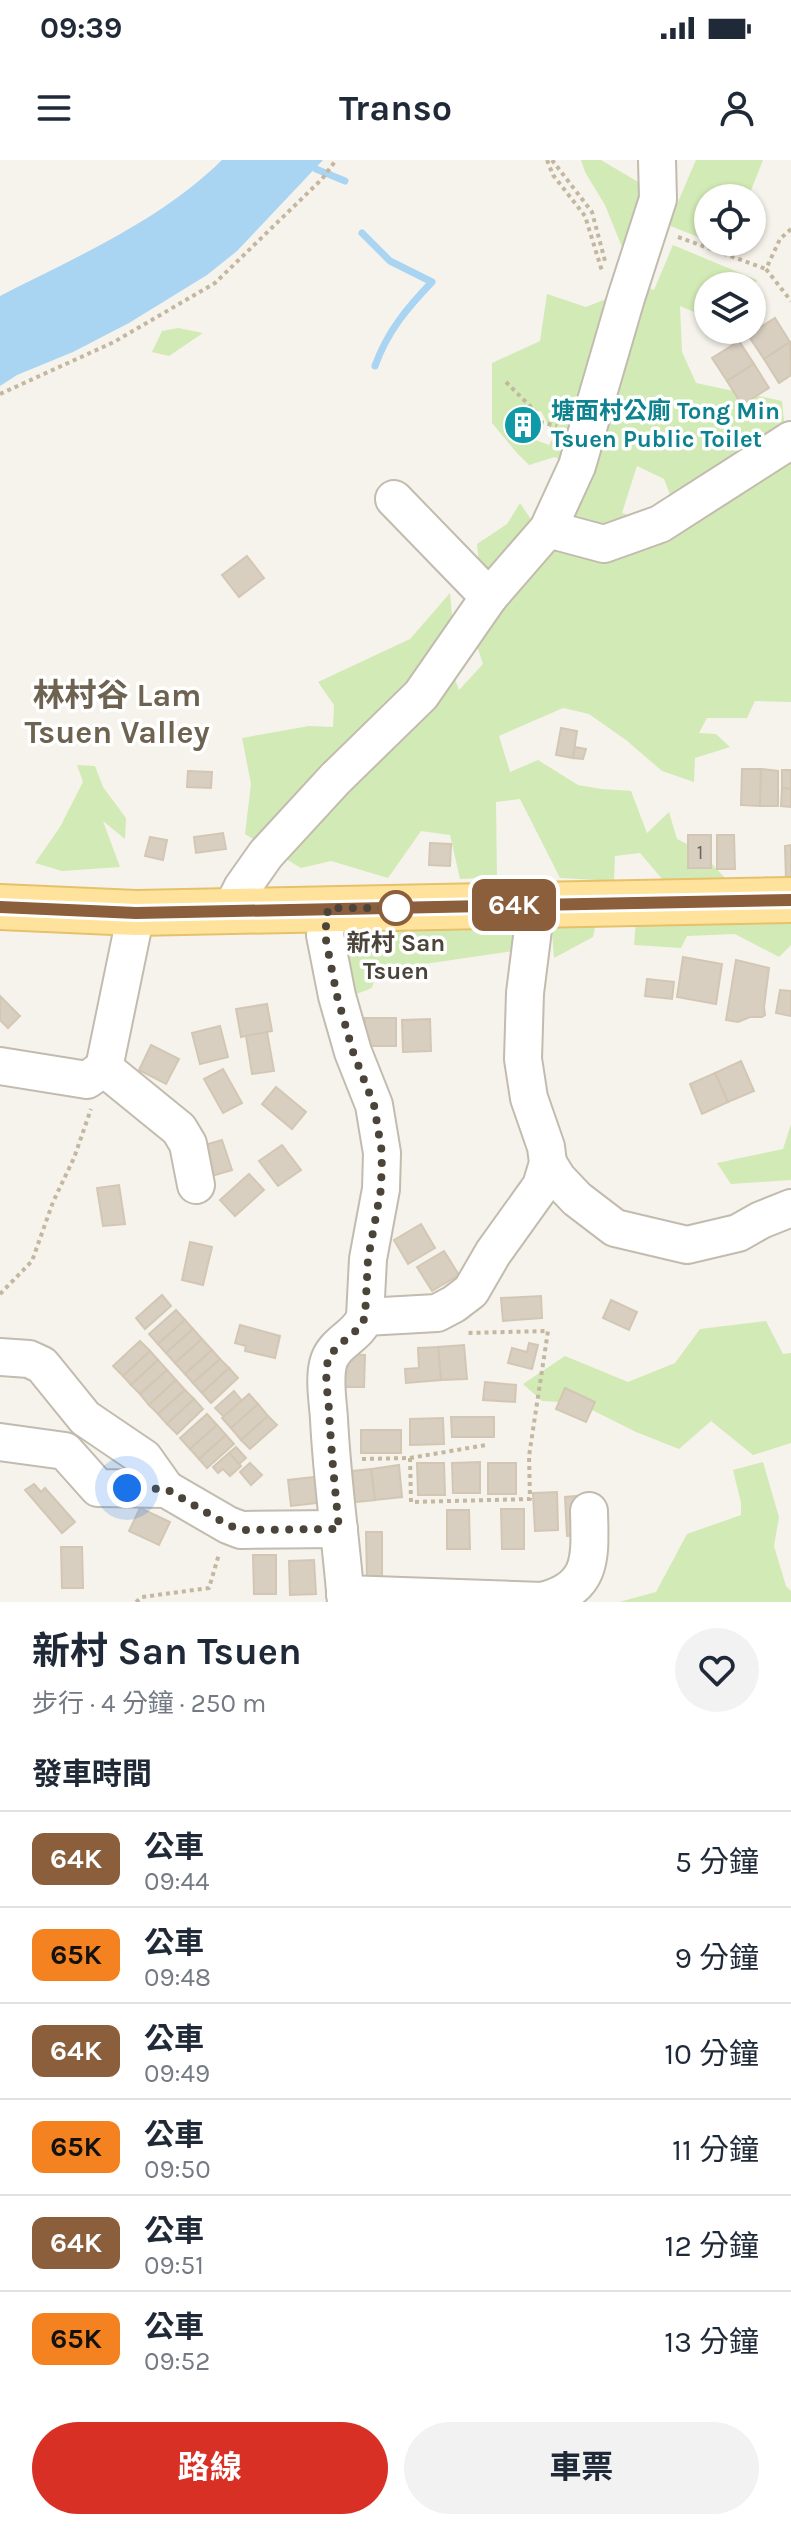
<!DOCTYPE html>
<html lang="zh-TW">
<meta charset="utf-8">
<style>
:root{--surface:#fff;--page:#f2f2f3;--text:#1f2937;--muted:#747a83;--line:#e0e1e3;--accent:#d93025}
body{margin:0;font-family:Karla,"Noto Sans TC",sans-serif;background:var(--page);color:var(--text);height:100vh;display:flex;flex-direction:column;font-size:30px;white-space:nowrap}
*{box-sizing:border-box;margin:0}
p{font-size:26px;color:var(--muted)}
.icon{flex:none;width:44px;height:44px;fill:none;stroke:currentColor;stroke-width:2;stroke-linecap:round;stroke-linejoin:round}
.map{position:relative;height:1442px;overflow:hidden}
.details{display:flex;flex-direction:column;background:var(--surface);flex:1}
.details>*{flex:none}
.badge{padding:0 16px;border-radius:12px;font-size:28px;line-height:52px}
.tools{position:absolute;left:694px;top:24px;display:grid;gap:16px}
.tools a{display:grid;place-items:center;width:72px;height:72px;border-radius:50%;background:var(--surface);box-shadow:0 2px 6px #0004;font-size:40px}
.you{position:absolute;width:40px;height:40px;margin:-20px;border:6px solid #fff;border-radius:50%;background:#1a73e8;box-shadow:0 0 0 12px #1a73e833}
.map>.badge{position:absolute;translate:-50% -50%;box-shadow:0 0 0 4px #fff}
h2{padding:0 32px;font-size:30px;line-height:72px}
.round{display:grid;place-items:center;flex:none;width:84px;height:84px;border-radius:42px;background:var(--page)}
.overview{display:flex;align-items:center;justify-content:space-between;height:136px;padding:0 32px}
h1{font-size:38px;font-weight:700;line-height:60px}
.button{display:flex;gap:16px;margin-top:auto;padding:16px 32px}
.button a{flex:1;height:92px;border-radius:48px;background:var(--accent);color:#fff;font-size:32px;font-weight:700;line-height:92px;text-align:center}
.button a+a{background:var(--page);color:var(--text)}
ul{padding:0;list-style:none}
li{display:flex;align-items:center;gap:24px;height:96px;padding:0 32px;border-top:2px solid var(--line)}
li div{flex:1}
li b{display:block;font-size:30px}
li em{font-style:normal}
li .badge{min-width:88px;font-weight:700;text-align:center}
.status{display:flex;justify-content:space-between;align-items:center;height:56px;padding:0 40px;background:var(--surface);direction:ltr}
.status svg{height:22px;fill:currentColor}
header{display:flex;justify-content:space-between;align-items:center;height:104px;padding:0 32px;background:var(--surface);font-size:36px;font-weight:700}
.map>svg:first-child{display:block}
.green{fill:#d2eab5;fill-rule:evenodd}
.water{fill:#a9d4f2}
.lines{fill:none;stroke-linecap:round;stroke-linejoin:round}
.stream{stroke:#a9d4f2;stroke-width:7}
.building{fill:#d8cfc1;stroke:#d3c7b4;stroke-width:2}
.minor-casing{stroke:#c2bbae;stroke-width:40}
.major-casing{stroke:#e6c16a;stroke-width:48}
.path{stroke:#c4b79f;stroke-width:4;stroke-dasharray:4 4;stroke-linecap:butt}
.minor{stroke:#fff;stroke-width:36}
.major{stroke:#ffe39c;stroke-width:44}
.line-casing{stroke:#fff;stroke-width:18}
.line{stroke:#8b5e3c;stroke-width:12}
.walk{stroke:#4b4439;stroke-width:8;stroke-dasharray:0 14.4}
.stop-dot{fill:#fff;stroke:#8b5e3c;stroke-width:4}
.labels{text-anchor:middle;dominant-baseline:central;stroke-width:7;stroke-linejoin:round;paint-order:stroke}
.number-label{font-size:20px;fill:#6e675b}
.culture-label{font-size:24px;font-weight:bold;fill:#0d838f;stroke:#fff;text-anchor:start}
.stop-label{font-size:24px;font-weight:bold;fill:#4b4439;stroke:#fff}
.district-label{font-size:32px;font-weight:bold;fill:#6e6250;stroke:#fff}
</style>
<div class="status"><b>09:39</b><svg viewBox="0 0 49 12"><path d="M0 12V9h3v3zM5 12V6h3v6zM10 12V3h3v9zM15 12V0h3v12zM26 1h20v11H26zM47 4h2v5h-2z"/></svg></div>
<header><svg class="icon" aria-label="menu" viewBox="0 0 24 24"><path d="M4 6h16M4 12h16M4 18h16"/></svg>Transo<svg class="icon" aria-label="person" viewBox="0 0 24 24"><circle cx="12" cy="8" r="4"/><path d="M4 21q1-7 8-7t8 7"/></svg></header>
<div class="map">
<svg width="791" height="1442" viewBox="0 0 791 1442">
<rect width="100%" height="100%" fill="#f6f3ec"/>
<!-- green -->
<g class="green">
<polygon points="581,0 601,0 645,26 622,87 605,45 585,12"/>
<polygon points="696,0 763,0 748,38 708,38 708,81 668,65"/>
<path d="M673,85L757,120L752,132V126H708V158L680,146L682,192L696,223L782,241L785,272L791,282V542L755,541L747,558H707L699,573L716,574L730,587L695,598L694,622L662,611L626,580L589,554L563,548L499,576L510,612L538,600L578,625L601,629L631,631L647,673L669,652L677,679L699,690L725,718L663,720L640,693L615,696L614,721L560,718L520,639L496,642L497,717L460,719L450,675L421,671L388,718L331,701L301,708L245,674L251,624L242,578L309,566L333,567L334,545L318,522L410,479L450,433L452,456L444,488L459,530L483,504L467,456L479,405L477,384L507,364L520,343L547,383L568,305L555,297L529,305L516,292L492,263V203L540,181L547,134L586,147L641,125L654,130ZM541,251L554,276L549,285L511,271L514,258ZM637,306L664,319L674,345L644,360L622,353Z"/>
<polygon points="178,168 203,173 169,196 152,192 162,171"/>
<polygon points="77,605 95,606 103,627 126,658 125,679 103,661 120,707 62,711 35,703 60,667 83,622"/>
<polygon points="767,716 791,731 791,785 779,797 735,774 687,776 681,788 634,785 636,760 750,720"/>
<polygon points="519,758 513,791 376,811 372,828 354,835 343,809 347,767"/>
<polygon points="551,758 597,758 593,777 554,798"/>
<polygon points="791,964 791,1020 731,1024 717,1003 783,989"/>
<polygon points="766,1161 783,1194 791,1193 791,1283 753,1295 711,1261 679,1289 636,1272 578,1243 542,1241 523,1224 565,1196 628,1222 675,1203 700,1169"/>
<polygon points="763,1302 779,1357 774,1386 786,1426 791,1431 791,1442 619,1442 656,1432 687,1374 741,1355 741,1343 733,1310"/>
</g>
<!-- water -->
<path class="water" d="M222,0H323L237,91L207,115L129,163L73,192L17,215L0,226V136C76,97 160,61 222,0Z"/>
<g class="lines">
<!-- stream -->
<g class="stream">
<polyline points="305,0 316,9 345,21"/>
<path d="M362,73L390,101L432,122C407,148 387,172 375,206"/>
</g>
</g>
<!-- building -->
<g class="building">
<polygon points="775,158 790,182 764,199 748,175"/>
<polygon points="739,181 754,204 727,221 712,198"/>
<polygon points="790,182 791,215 779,223 764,199"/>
<polygon points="754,204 769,228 742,245 727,221"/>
<polygon points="523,247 533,250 524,283 514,280"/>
<polygon points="247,396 264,418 239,437 222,415"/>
<polygon points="561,568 577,571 573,598 556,595"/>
<polygon points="575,587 586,589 583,599 573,598"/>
<polygon points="742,609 761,609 760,646 741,645"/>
<polygon points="761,609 778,611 778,646 760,646"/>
<polygon points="782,610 791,610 791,629 782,628"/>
<polygon points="188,611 212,612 211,628 187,627"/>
<polygon points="782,628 791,629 791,647 781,646"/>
<polygon points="223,673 226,689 196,693 194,677"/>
<rect x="688" y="675" width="23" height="33"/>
<polygon points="717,675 734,675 735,709 717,709"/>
<polygon points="150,677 167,680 163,700 145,696"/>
<polygon points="430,683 451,684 450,706 429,705"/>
<polygon points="791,685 791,719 786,720 785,686"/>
<polygon points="683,797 722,804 716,844 677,837"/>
<polygon points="736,800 769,808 764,847 765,855 762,857 750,857 738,862 726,860"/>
<polygon points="647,819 674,822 672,839 645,836"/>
<polygon points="780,830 791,831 791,856 776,853"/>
<polygon points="0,836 20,856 8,868 0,860"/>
<polygon points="267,844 272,871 241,877 236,849"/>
<rect x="365" y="858" width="31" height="28"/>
<polygon points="430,859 431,891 403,892 402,860"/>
<polygon points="220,866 228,897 200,904 192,873"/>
<polygon points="267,872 274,911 252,914 246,876"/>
<polygon points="151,885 179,899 166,924 139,910"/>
<polygon points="741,901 754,931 728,942 715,913"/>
<polygon points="223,909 242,943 223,953 204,919"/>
<polygon points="715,913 728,942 702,954 690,924"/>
<polygon points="276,927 306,952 292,969 262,944"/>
<polygon points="222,980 232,1010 205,1018 195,988"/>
<polygon points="282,985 301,1010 278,1026 259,1001"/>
<polygon points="249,1014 264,1030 235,1056 220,1040"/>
<polygon points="119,1025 125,1064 103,1066 97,1028"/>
<polygon points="421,1064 435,1088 408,1104 394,1080"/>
<polygon points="190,1082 212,1087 203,1125 182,1120"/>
<polygon points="444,1091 459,1115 432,1131 417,1107"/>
<polygon points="162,1135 171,1146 145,1169 136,1158"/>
<polygon points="541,1136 542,1158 503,1161 501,1138"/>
<polygon points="611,1140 637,1152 629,1170 603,1158"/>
<polygon points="176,1150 185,1160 158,1184 149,1174"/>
<polygon points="185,1160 193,1169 166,1193 158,1184"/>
<polygon points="240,1165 280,1176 275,1198 245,1191 246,1186 235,1183"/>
<polygon points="193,1169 202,1179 175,1203 166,1193"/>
<polygon points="202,1179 212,1190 185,1214 175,1203"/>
<polygon points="140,1181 150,1191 123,1216 113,1206"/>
<polygon points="529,1183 538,1185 532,1209 508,1203 512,1188 527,1192"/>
<polygon points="464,1185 467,1219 441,1220 438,1187"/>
<polygon points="438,1187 441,1220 406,1223 405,1209 419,1208 418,1188"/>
<polygon points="212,1190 220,1199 193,1223 185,1214"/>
<polygon points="150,1191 158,1200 131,1225 123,1216"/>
<polygon points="336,1194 365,1195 364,1227 336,1227"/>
<polygon points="220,1199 229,1208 202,1233 193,1223"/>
<polygon points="158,1200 167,1210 140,1234 131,1225"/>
<polygon points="229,1208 238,1218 211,1243 202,1233"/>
<polygon points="167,1210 176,1220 149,1245 140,1234"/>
<polygon points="176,1220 185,1230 158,1254 149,1245"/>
<polygon points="485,1222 516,1225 515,1242 483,1240"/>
<polygon points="565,1228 595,1242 586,1262 556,1249"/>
<polygon points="185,1230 194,1239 167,1264 158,1254"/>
<polygon points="234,1231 242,1241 224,1257 215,1248"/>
<polygon points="249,1234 258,1244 231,1268 222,1258"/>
<polygon points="194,1239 203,1249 177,1274 167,1264"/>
<polygon points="258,1244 268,1256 241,1280 231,1268"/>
<polygon points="207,1254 217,1265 190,1289 180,1278"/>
<polygon points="268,1256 277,1265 250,1289 241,1280"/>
<polygon points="451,1257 494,1257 494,1277 452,1277"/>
<polygon points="443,1258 444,1284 410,1285 410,1259"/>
<polygon points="217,1265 226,1275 199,1299 190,1289"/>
<rect x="361" y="1270" width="40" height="23"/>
<polygon points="226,1275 234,1284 207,1308 199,1299"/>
<polygon points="236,1287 246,1298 239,1304 229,1293"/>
<polygon points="229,1293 241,1306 230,1316 223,1309 218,1313 213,1307"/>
<polygon points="480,1302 480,1333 453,1333 452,1303"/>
<polygon points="250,1303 262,1315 251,1325 240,1312"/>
<polygon points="417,1303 444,1303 445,1335 418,1335"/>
<rect x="488" y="1303" width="28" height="31"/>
<polygon points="399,1305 402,1337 375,1340 371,1309"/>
<polygon points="371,1309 375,1340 347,1343 343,1312"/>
<polygon points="322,1316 325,1342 291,1346 288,1320"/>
<polygon points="34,1324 41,1332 45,1328 75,1362 62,1373 25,1330"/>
<polygon points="557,1332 558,1370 535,1371 533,1333"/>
<polygon points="587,1335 589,1374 567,1376 565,1337"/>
<polygon points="140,1348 170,1362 159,1385 129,1371"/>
<polygon points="501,1349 524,1349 524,1389 502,1389"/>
<polygon points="447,1350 469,1350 470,1389 447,1389"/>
<polygon points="366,1372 382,1372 382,1420 367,1420"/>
<polygon points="61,1387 82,1387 83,1428 62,1428"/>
<polygon points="253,1395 276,1395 276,1434 254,1434"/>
<polygon points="314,1400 316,1434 290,1435 289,1401"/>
</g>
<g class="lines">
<defs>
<g id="minor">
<polyline points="394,339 489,437"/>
<polyline points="548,369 604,384 660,364 791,280"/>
<path d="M328,748L325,775L337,836L353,892L374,945L382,993L381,1029L368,1099L365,1157C358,1177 333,1182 328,1204C324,1221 328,1242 329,1259C332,1320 341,1381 346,1442"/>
<polyline points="231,750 242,728 266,694 335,619 421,535 489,437 548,369 577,306 626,138 658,39 657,0"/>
<polyline points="136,753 104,908 179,969 188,984 196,1025"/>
<polyline points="0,906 87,920 104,908"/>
<polyline points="548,1003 558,1019 577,1039 615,1068 687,1085 738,1073 761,1060 791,1048"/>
<polyline points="365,1157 437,1153 454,1144 471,1131 493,1093 541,1026 548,1003 546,987 529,938 523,899 525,833 536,745"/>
<polyline points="0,1197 29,1199 42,1205 85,1258 144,1298 166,1329"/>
<polyline points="0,1282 65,1291 98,1328 166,1329 228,1365 241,1370 339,1369"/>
<path d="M345,1434L542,1441C594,1428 590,1397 589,1351"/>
</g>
<polyline id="major" points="0,747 136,753 791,740"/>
</defs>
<!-- minor casing -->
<use href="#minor" class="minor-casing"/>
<!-- major casing -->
<use href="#major" class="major-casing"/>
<!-- path -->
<g class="path">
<polyline points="547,0 553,15 585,56 602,111"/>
<polyline points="552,0 592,52 605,101"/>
<polyline points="791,69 780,79 766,109 791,141"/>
<polyline points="678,77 766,109"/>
<polyline points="506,222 535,251 526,282"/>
<polyline points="0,234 114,182 215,123 322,19 336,0"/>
<polyline points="532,260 557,266"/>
<polyline points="0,1134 32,1101 53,1042 74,998 91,949"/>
<polyline points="410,1298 411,1342 530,1339 529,1296 548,1171 466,1173"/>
<polyline points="362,1299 410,1298 486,1285"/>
<polyline points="136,1442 142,1437 209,1428 219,1394"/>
</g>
<!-- minor -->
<use href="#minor" class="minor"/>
<!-- major -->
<use href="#major" class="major"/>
</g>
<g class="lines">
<defs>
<polyline id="line" points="0,747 136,753 791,740"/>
</defs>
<!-- line casing -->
<use href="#line" class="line-casing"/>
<!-- line -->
<use href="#line" class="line"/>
<!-- walk -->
<path class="walk" d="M127,1328L166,1329L228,1365L241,1370L339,1369C335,1329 331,1290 329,1250C328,1236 325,1219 327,1205C332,1182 357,1178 365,1157L368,1099L381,1029L382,993L374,945L353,892L337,836L325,775L328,748H396"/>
</g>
<!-- icons -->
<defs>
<symbol id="building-disc" viewBox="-11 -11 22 22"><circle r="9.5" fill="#0f9aa8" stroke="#fff"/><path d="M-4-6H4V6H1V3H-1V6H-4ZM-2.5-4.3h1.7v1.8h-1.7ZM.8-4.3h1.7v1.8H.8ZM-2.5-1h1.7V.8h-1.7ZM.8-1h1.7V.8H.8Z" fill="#fff"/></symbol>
</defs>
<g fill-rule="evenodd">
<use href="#building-disc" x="501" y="243" width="44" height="44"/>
</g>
<!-- markers -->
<circle class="stop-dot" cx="396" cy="748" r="16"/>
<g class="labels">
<!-- number labels -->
<g class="number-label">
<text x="700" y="692">1</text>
</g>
<!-- culture labels -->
<g class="culture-label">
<text x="551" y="251">塘面村公廁 Tong Min<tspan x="551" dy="28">Tsuen Public Toilet</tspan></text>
</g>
<!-- stop labels -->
<g class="stop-label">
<text x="396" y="783">新村 San<tspan x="396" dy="28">Tsuen</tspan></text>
</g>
<!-- district labels -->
<g class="district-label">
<text x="117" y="535">林村谷 Lam<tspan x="117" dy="37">Tsuen Valley</tspan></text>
</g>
</g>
</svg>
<div class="tools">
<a><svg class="icon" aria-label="locate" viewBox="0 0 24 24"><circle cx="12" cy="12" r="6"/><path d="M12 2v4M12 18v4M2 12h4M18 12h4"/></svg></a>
<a><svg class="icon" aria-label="layers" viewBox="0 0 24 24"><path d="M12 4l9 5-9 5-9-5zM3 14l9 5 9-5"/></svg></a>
</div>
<div class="you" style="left:127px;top:1328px"></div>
<b class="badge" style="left:514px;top:745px;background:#8b5e3c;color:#fff">64K</b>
</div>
<section class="details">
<div class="overview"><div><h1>新村 San Tsuen</h1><p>步行 · 4 分鐘 · 250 m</p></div><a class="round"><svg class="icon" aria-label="heart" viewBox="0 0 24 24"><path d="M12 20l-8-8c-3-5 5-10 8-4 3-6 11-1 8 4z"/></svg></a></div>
<h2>發車時間</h2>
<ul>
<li><span class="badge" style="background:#8b5e3c;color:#fff">64K</span><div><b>公車</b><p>09:44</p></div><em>5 分鐘</em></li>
<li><span class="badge" style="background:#f58220;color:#111">65K</span><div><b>公車</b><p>09:48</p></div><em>9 分鐘</em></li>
<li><span class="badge" style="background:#8b5e3c;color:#fff">64K</span><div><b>公車</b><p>09:49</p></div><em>10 分鐘</em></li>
<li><span class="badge" style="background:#f58220;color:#111">65K</span><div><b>公車</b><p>09:50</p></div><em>11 分鐘</em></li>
<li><span class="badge" style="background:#8b5e3c;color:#fff">64K</span><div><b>公車</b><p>09:51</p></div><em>12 分鐘</em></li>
<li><span class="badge" style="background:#f58220;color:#111">65K</span><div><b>公車</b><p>09:52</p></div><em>13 分鐘</em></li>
</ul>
<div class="button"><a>路線</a><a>車票</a></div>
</section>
